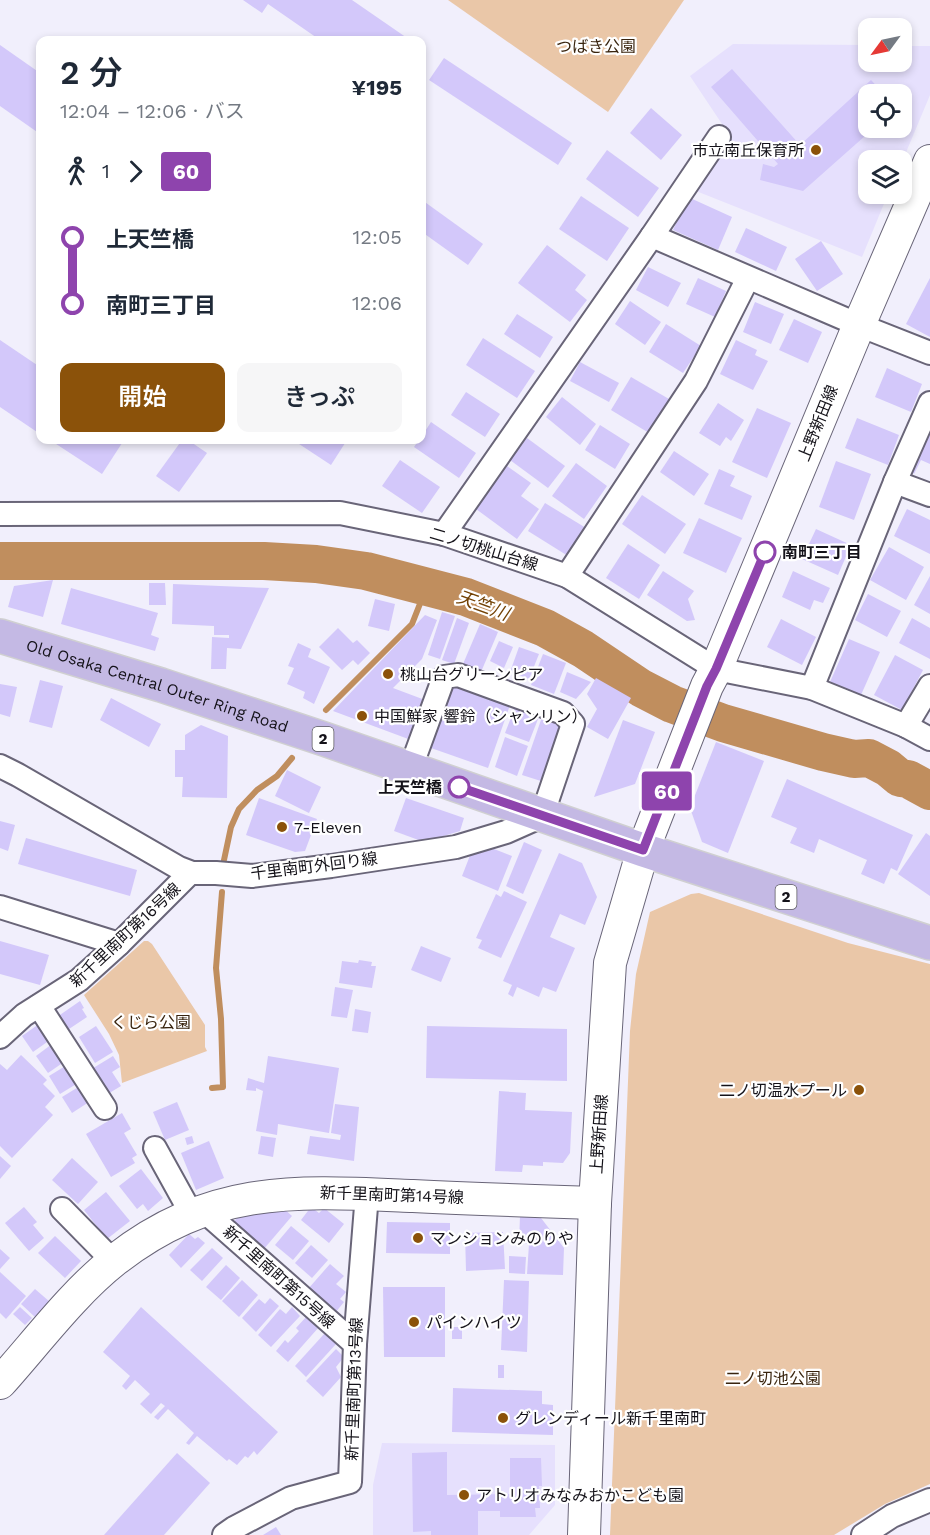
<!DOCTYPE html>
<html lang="ja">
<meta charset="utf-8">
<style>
:root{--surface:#fff;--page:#f6f6f7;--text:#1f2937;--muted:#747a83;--accent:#8b520a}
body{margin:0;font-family:"Work Sans","Noto Sans JP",sans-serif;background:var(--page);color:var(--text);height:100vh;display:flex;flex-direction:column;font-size:22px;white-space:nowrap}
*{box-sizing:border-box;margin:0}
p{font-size:20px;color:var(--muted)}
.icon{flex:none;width:33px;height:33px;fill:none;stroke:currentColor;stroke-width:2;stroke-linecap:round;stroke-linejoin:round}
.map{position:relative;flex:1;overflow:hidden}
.panel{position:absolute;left:36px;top:36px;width:390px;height:408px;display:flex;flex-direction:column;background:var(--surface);border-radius:12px;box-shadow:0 3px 9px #0003}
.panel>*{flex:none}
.badge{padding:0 12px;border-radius:4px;font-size:21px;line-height:39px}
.needle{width:39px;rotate:237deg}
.fabs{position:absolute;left:858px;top:18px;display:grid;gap:12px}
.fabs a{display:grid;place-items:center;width:54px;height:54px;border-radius:12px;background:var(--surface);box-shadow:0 3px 9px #0003;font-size:30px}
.map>.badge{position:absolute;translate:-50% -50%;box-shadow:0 0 0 3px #fff}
.legs{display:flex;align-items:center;gap:9px;height:66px;padding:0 24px;font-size:20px}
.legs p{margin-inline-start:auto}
.head{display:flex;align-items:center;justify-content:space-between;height:102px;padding:0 24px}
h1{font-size:33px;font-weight:600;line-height:45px}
.cta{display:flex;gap:12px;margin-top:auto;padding:12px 24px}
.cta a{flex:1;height:69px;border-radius:12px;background:var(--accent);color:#fff;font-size:24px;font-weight:600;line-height:69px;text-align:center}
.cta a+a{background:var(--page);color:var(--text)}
ul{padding:0 24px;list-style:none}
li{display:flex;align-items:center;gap:21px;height:66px;font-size:22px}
li i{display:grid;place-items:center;width:9px;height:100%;margin:0 8px;background:currentColor}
li i::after{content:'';width:15px;height:15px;margin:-8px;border:4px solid;border-radius:50%;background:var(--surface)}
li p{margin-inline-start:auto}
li:first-child i{background:linear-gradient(#0000 50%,currentColor 0)}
li:last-child i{background:linear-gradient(currentColor 50%,#0000 0)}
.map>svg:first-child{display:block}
.built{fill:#e6e0fd;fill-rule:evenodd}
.green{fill:#eac7a8}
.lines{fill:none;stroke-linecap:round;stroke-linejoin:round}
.stream{stroke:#c08e5e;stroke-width:6}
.river{stroke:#c08e5e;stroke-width:38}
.building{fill:#d3c8fa}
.street-casing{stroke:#696578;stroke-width:26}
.secondary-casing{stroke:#696578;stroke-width:34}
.primary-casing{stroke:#d0d0d1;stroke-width:36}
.street{stroke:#fff;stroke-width:22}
.secondary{stroke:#fff;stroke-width:32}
.primary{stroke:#c4b9e4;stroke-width:33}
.line-1-casing{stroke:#fff;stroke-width:14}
.line-1{stroke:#8e44ad;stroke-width:9}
.poi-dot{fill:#8b520a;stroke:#fff;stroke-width:2}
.stop-1-dot{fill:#fff;stroke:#8e44ad;stroke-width:3}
.labels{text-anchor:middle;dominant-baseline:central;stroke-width:4.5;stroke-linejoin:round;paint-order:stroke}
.shield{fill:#fff;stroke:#5a595e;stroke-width:1.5}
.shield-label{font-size:15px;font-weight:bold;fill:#141219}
.park-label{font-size:16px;fill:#39240e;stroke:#fff}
.poi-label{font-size:16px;fill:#141219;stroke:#fff;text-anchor:start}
.street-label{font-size:16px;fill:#141219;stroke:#fff}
.stop-label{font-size:16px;font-weight:bold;fill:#141219;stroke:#fff;text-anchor:start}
.water-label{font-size:18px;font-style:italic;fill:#734205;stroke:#fff}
</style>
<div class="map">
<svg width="930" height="1535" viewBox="0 0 930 1535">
<rect width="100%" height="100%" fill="#f1effc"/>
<!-- built -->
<g class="built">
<path d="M733,44L868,45V62H902V46H930V95L902,162V160H868V194H888L862,257L696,191L732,139L690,76ZM868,94H902V128H868Z"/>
<polygon points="382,1443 555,1445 555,1505 529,1535 373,1535 373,1485"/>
</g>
<!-- green -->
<g class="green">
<polygon points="448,0 684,0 608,112"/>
<polygon points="699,893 848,943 930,964 930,1484 885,1504 834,1535 610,1535 630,1031 636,974 650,912 691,894"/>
<polygon points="144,941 148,941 152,944 205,1025 205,1047 207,1051 122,1083 119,1055 109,1034 84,995"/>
</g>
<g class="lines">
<!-- stream -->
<g class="stream">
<polyline points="326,710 412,624 427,586"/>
<polyline points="224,860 231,827 239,809 257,790 277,776 292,758"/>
<polyline points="212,1088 223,1087 221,1019 216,968 222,892"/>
</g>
<!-- river -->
<polyline class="river" points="0,561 264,561 316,564 366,571 466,597 545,628 583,649 641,688 672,704 723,723 823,752 854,759 869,758 888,768 900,778 908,779 930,791"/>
</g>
<!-- building -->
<g class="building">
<polygon points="243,0 352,0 410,40 320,40 268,4 262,13"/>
<polygon points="0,45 40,73 40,134 0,106"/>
<polygon points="444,58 572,143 558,165 429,80"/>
<polygon points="732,69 800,145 871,80 884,94 868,94 868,128 874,128 803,191 760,180 763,164 774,167 778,164 711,87"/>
<polygon points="651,108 682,135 661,160 630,133"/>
<polygon points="607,150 659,188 638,217 586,179"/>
<polygon points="581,196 629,228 607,261 559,229"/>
<polygon points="688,197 732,217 718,250 673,230"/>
<polygon points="422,200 483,244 468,265 422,232"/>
<polygon points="746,228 787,247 776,271 735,252"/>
<polygon points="821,241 843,274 817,291 795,259"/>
<polygon points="547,245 586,275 575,290 587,300 570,322 518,283"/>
<polygon points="648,267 681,283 668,307 636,290"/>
<polygon points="698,278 726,291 715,317 686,304"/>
<polygon points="930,278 930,337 906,324"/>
<polygon points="630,301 661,322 645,345 615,324"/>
<polygon points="755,302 784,314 771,344 743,332"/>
<polygon points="517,314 553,337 540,358 504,334"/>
<polygon points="794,319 822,332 808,363 779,350"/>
<polygon points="666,324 701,346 683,373 649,352"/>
<polygon points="483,338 535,371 517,398 466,365"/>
<polygon points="0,340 40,367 40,434 0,407"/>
<polygon points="736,340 757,350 755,355 768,361 753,390 720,374"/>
<polygon points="580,362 619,383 609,402 570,381"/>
<polygon points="887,368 922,384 911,412 875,397"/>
<polygon points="631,377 669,399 649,433 611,410"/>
<polygon points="466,392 500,414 485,437 451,415"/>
<polygon points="562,397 596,424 580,445 546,417"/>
<polygon points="718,403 744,420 731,441 726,437 720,446 699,433"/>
<polygon points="757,408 791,423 767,478 732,462"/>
<polygon points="857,418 899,435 888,465 845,448"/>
<polygon points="431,422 476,453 459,478 414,447 419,440 422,440 422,436"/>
<polygon points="600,425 630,444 615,469 585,450"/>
<polygon points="928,435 930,436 930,464 921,460 914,474 912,471"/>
<polygon points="527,438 565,466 548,488 510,460"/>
<polygon points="50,440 124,440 102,474"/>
<polygon points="182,440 188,440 207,453 179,492 156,476"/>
<polygon points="293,440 347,440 331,465"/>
<polygon points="674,451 709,474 694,496 660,472"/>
<polygon points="400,460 440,487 422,513 382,486"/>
<polygon points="836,461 871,474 854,520 819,507"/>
<polygon points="576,463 607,486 584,519 552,496"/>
<polygon points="507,466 531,483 521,496 539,509 517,539 476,509"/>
<polygon points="719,469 735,476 730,486 752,496 742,520 704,504"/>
<polygon points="642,495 686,524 665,554 622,524"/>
<polygon points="545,503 586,528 568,556 528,531"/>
<polygon points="907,509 930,520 930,554 894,536"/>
<polygon points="699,518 742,538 726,573 683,553"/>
<polygon points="816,529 851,545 838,575 802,559"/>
<polygon points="628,544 660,565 639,599 606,578"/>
<polygon points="889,547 924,567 906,600 870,580"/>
<polygon points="663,571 694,591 688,599 695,620 687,621 647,595"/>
<polygon points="793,571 830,588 823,603 814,600 810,610 782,597"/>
<polygon points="930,576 930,614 914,605"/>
<polygon points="53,580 43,617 8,607 14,586"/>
<polygon points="149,583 165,583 166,605 149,605"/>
<polygon points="173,584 269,588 241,649 227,648 226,669 211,669 212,637 229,638 229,635 214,635 214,626 172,624"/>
<polygon points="71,588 158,613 151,635 159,638 155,651 61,624"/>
<polygon points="868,594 901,611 887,637 855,620"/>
<polygon points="375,599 395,604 389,631 368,626"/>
<polygon points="442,612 455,616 440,659 428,655"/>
<polygon points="425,615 437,620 422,659 393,688 425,700 411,740 333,711"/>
<polygon points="457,618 469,623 454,664 442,660"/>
<polygon points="912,618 930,628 930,659 899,643"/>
<polygon points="781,619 816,637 802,665 767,647"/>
<polygon points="480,624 498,632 481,672 463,664"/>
<polygon points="338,628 353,643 357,640 370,653 358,665 353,660 342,670 319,647"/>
<polygon points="849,639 880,652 861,695 830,682"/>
<polygon points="499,641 513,647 504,668 490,661"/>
<polygon points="298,643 311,649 308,657 330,667 314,704 303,698 305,692 287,684 294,668 288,666"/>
<polygon points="519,647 539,654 529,679 510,672"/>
<polygon points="543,654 566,663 554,694 531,685"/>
<polygon points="895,655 923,670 902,710 874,695"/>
<polygon points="567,672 591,682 576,699 560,692"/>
<polygon points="596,678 631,698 608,739 587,727 597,709 587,694"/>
<polygon points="40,680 63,686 52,728 29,722"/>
<polygon points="0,684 17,687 10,717 0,714"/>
<polygon points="453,684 510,705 488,768 431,748"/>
<polygon points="111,698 161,724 149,747 100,720"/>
<polygon points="516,705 540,714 529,742 505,733"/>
<polygon points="542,717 564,724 544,782 522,775"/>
<polygon points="623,720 655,732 635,784 594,797"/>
<polygon points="201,725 228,736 227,798 182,797 183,777 175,777 175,750 185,750 185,735"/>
<polygon points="505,737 528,746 517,776 495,767"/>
<polygon points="716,742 764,761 728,853 702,842 690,808"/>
<polygon points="287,770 321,787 309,813 275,796"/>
<polygon points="787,779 913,835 897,871 891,868 884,884 861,874 867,860 819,839 814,853 790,843 797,828 771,817"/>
<polygon points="259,798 317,819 305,851 295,852 246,835"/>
<polygon points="406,798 464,818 460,831 424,842 394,831"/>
<polygon points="0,821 15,825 8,851 0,848"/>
<polygon points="926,833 930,836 930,896 898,874"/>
<polygon points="26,838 137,870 130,896 18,864"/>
<polygon points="524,842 542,850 523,894 506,886"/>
<polygon points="489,847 512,856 498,891 462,876 471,853"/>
<polygon points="559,853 582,863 597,897 585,925 560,914 550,937 575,948 556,992 543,987 539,997 517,987 513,997 508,994 512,985 503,981"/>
<polygon points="504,891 527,902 501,958 478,948 482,940 476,938 496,894 501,897"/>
<polygon points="0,941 49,955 40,985 0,974"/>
<polygon points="421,946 451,958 441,982 411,970"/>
<polygon points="359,960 372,962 371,966 376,966 372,988 339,983 342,961 358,963"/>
<polygon points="335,987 353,990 347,1018 331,1016"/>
<polygon points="80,1001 84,1008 82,1009 87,1017 66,1031 57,1017"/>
<polygon points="355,1009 371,1012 368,1033 352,1031"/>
<polygon points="39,1024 50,1040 33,1052 22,1036"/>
<polygon points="96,1026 113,1052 95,1063 79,1037"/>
<polygon points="427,1026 567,1029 567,1081 426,1078"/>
<polygon points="52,1044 64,1062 48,1073 36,1056"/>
<polygon points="21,1055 47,1080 43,1084 55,1096 45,1107 53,1115 12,1158 0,1146 0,1064 7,1070"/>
<polygon points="113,1056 120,1067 112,1072 121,1086 106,1095 90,1070"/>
<polygon points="268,1056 339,1068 329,1133 278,1124 277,1135 256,1131 263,1091 256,1088 256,1091 246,1090 248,1078 264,1083"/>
<polygon points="67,1065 78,1083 60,1094 49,1076"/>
<polygon points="80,1086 89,1102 72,1113 62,1097"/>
<polygon points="499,1091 526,1093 525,1110 572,1112 570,1153 563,1163 543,1162 543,1166 523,1165 522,1172 495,1171"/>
<polygon points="177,1102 189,1130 165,1140 153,1112"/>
<polygon points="335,1104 359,1107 354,1161 307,1154 310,1136 340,1140 341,1135 331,1133"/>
<polygon points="122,1113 131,1129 124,1133 137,1155 132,1158 135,1163 111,1177 86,1134"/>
<polygon points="192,1136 194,1143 187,1145 185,1138"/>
<polygon points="261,1136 276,1138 273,1157 258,1154"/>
<polygon points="209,1141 224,1178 196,1190 181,1153"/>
<polygon points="0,1156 11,1166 0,1179"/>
<polygon points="72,1158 98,1182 78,1204 52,1180"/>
<polygon points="141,1169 163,1198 148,1211 143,1204 137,1209 119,1186"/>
<polygon points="106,1192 130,1221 107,1239 84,1210"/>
<polygon points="281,1206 292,1216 263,1250 232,1224 242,1212"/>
<polygon points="24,1207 37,1222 33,1225 44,1238 29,1251 5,1223"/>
<polygon points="311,1207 319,1213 324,1208 344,1224 329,1243 301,1220"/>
<polygon points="520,1216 541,1218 564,1248 563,1275 527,1274 529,1244 519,1243"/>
<polygon points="387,1222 450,1223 450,1254 386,1253"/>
<polygon points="291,1226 309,1241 293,1260 275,1245"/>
<polygon points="503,1232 505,1269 466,1271 465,1233"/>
<polygon points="189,1234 195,1239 198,1237 205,1243 181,1268 169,1255"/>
<polygon points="55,1236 81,1261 65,1278 38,1253"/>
<polygon points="311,1245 328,1260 312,1278 295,1263"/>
<polygon points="212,1248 223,1258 202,1281 190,1270"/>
<polygon points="0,1249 10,1258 0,1269"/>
<polygon points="509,1256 526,1257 525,1274 509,1273"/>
<polygon points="330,1264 344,1276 336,1284 346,1292 340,1299 344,1302 335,1313 308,1289"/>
<polygon points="226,1265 240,1278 221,1300 206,1287"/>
<polygon points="0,1272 26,1296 6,1319 0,1313"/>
<polygon points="242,1280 258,1295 239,1317 222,1301"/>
<polygon points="504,1280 529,1281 527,1352 501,1350"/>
<polygon points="383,1287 445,1287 445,1357 384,1357"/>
<polygon points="35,1289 50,1302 36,1318 21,1304"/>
<polygon points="270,1298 279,1306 256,1332 242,1318 259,1299 265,1304"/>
<polygon points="20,1307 32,1318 25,1325 13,1314"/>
<polygon points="141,1307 278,1432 257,1455 254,1451 248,1458 245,1456 237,1465 229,1459 227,1461 197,1436 189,1445 186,1443 194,1433 168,1409 158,1420 154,1417 165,1406 161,1403 151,1414 140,1404 150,1394 135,1380 126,1390 122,1386 130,1376 103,1352"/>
<polygon points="292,1307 300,1316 271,1347 258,1335 280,1309 286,1314"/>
<polygon points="307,1316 319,1327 288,1362 276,1351 285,1340 288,1343 299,1331 296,1328"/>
<rect x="452" y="1327" width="10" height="12"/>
<polygon points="325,1333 336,1344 306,1377 295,1366"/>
<polygon points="336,1349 344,1357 336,1367 341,1377 323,1397 306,1381"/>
<rect x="498" y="1365" width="6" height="13"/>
<polygon points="453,1388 542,1391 542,1404 553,1405 553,1435 452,1432"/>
<polygon points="447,1452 447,1495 510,1494 510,1458 541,1458 542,1486 539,1486 540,1508 535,1508 536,1517 500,1517 500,1511 478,1511 478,1535 431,1535 431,1531 413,1532 412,1453"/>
<polygon points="177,1453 210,1483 164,1535 104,1535"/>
<polygon points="276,1527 281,1535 263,1535"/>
</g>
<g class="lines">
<defs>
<g id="street">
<polyline points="652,236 719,137"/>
<polyline points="895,482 930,495"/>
<polyline points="0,514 340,513 444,534 567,576 716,669 812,688 906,726 930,739"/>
<polyline points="444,534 652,236 859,325 930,353"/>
<polyline points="567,576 696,381 748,278"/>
<polyline points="812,688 895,482 930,403"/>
<polyline points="906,726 930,686"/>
<polyline points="0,766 18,775 179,868 192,873 216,873 252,876 331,866 456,847 506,832 542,816 573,724 563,713 458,675 444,677 410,770"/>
<polyline points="0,907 119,944"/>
<polyline points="39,1006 105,1108"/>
<polyline points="0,1037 24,1015 79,980 119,944 190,873"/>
<polyline points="155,1148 192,1215"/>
<polyline points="62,1209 113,1261"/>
<polyline points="204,1211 355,1344"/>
<polyline points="224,1535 234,1528 291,1498 350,1482 355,1344 367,1194"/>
<polyline points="863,1535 892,1516 930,1500"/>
</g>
<g id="secondary">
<path d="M0,1383C36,1343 73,1293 115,1260C213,1184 297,1191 413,1196C474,1199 534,1201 595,1203"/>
<polyline points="584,1535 595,1203 610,963 643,850 707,686 716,669 859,325 930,161"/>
</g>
<g id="primary">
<path id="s1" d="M0,636L161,685L324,739L643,850L930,943"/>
</g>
</defs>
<!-- street casing -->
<use href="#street" class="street-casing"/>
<!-- secondary casing -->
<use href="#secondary" class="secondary-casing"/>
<!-- primary casing -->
<use href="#primary" class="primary-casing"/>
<!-- street -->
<use href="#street" class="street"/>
<!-- secondary -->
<use href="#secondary" class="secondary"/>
<!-- primary -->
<use href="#primary" class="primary"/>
</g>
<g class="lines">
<defs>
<polyline id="line-1" points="459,787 643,850 707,686 716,669 765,552"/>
</defs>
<!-- line-1 casing -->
<use href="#line-1" class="line-1-casing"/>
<!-- line-1 -->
<use href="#line-1" class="line-1"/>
</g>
<!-- markers -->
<g class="poi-dot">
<circle cx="816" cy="150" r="6"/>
<circle cx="388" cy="674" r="6"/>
<circle cx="362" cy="716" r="6"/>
<circle cx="282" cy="827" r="6"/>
<circle cx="859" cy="1090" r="6"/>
<circle cx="418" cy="1238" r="6"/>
<circle cx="414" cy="1322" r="6"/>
<circle cx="503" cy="1418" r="6"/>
<circle cx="464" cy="1495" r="6"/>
</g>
<g class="stop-1-dot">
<circle cx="765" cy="552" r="10"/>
<circle cx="459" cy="787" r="10"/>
</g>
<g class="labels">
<!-- shield labels -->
<g class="shield">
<rect x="312.5" y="727" width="21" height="24" rx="4.5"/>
<rect x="775.5" y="885" width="21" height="24" rx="4.5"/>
</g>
<g class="shield-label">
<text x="323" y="739">2</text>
<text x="786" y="897">2</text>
</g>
<!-- park labels -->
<g class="park-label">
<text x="596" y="46">つばき公園</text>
<text x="151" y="1022">くじら公園</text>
<text x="773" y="1378">二ノ切池公園</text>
</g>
<!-- poi labels -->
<g class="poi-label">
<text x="804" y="150" text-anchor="end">市立南丘保育所</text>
<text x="400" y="674">桃山台グリーンピア</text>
<text x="374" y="716">中国鮮家 響鈴（シャンリン）</text>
<text x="294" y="827">7-Eleven</text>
<text x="847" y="1090" text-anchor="end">二ノ切温水プール</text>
<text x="430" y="1238">マンションみのりや</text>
<text x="426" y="1322">パインハイツ</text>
<text x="515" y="1418">グレンディール新千里南町</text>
<text x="476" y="1495">アトリオみなみおかこども園</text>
</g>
<!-- street labels -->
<g class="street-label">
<text transform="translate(818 423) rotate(-68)">上野新田線</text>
<text transform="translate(484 549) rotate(17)">二ノ切桃山台線</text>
<text stroke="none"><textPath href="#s1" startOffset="165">Old Osaka Central Outer Ring Road</textPath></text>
<text transform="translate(314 866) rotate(-7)">千里南町外回り線</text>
<text transform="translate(125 935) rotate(-43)">新千里南町第16号線</text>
<text transform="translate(599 1134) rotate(-86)">上野新田線</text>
<text transform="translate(392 1195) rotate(2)">新千里南町第14号線</text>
<text transform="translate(279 1277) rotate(42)">新千里南町第15号線</text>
<text transform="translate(354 1389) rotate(-88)">新千里南町第13号線</text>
</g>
<!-- stop labels -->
<g class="stop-label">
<text x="782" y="552">南町三丁目</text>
<text x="442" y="787" text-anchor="end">上天竺橋</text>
</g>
<!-- water labels -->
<g class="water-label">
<text transform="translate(483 605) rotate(20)">天竺川</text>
</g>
</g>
</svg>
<div class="fabs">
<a><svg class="needle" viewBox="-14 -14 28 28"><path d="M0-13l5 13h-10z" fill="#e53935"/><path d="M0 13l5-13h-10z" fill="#747a83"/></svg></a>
<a><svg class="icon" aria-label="locate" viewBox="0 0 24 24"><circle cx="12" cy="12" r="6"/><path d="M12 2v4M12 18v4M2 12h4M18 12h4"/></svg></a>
<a><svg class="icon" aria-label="layers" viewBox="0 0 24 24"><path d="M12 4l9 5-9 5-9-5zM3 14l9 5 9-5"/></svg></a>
</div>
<b class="badge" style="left:667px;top:791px;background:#8e44ad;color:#fff">60</b>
<section class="panel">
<div class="head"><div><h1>2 分</h1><p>12:04 – 12:06 · バス</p></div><b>¥195</b></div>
<div class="legs"><svg class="icon" aria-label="walk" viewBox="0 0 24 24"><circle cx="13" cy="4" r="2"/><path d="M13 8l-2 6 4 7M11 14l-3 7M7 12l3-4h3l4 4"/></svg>1<svg class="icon" aria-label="forward" viewBox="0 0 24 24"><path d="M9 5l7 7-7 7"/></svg><b class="badge" style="background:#8e44ad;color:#fff">60</b></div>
<ul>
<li><i style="color:#8e44ad"></i><b>上天竺橋</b><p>12:05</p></li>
<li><i style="color:#8e44ad"></i><b>南町三丁目</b><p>12:06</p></li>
</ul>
<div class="cta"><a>開始</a><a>きっぷ</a></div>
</section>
</div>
